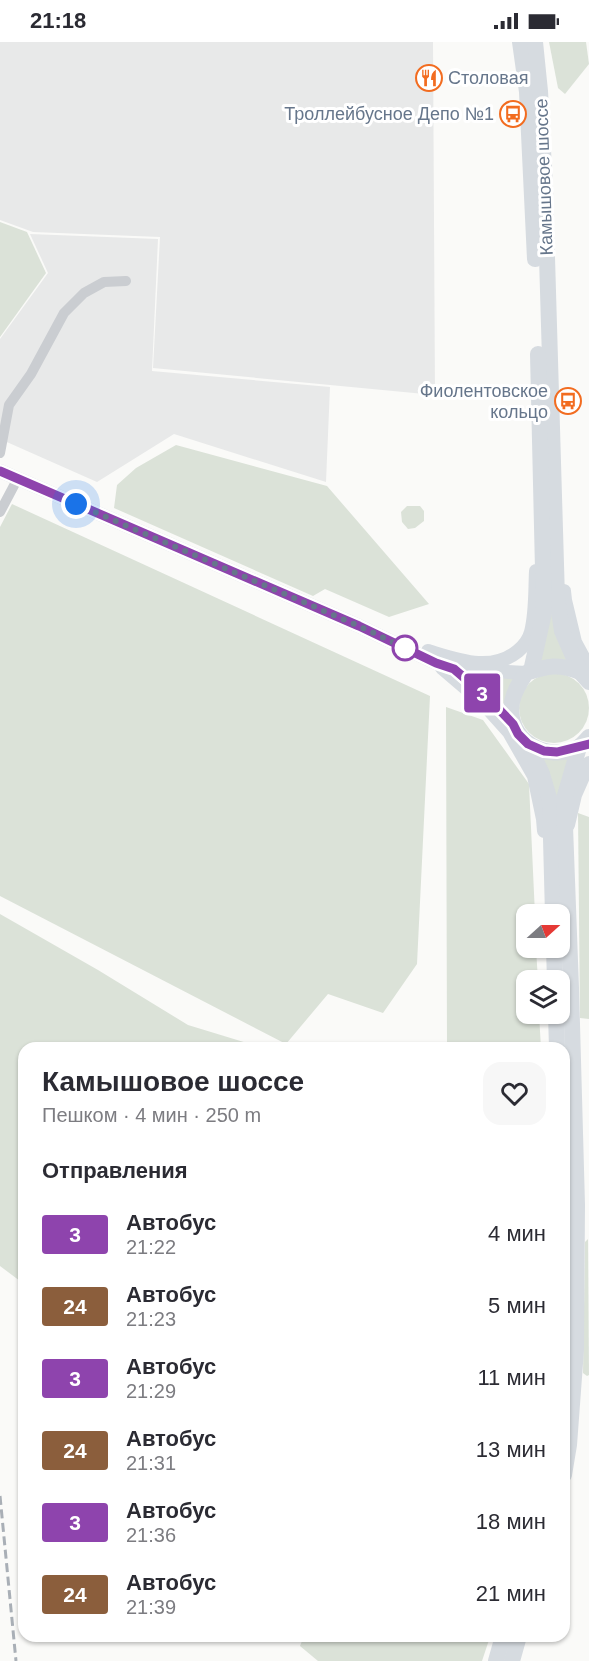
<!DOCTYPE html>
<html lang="ru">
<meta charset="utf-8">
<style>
:root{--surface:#fff;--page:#f7f7f7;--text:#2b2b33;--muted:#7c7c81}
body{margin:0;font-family:Helvetica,sans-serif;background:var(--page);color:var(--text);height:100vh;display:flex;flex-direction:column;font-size:22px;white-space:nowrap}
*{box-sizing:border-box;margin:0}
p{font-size:20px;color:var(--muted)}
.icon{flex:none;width:33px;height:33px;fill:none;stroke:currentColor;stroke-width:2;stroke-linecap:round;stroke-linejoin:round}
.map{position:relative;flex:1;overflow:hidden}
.side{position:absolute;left:18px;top:1000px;width:552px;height:600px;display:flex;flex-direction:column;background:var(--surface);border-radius:18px;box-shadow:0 2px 4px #0004}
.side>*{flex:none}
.badge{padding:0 12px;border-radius:4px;font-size:21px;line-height:39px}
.needle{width:39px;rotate:69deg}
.fabs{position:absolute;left:516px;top:862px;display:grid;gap:12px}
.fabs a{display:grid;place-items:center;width:54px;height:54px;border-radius:12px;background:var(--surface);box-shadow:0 2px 4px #0004;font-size:30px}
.you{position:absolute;width:30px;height:30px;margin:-15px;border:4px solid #fff;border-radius:50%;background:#1a73e8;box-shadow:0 0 0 9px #1a73e833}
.map>.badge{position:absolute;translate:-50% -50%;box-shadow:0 0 0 3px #fff}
h2{padding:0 24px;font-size:22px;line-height:54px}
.round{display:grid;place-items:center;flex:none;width:63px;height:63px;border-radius:18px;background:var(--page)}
.headline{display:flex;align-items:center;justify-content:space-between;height:102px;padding:0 24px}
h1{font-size:28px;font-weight:700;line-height:45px}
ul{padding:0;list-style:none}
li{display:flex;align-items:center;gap:18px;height:72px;padding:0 24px}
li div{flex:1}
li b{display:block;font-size:22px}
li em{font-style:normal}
li .badge{min-width:66px;font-weight:700;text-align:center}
.status{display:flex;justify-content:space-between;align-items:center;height:42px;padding:0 30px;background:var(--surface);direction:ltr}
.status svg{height:16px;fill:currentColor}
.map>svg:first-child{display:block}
.built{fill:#e8e9e9}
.green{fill:#dbe2d8}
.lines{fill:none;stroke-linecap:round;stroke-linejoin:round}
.street{stroke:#cacdd1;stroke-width:10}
.secondary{stroke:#d6dbe0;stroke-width:14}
.primary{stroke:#d6dbe0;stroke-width:16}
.rail{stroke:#a9afb6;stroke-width:3;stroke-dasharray:9 4.5;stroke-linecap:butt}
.line-casing{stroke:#fff;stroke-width:14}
.line{stroke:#8e44ad;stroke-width:9}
.walk{stroke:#66768b;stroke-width:6;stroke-dasharray:0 10.8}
.stop-dot{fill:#fff;stroke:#8e44ad;stroke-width:3}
.labels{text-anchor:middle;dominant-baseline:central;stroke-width:6;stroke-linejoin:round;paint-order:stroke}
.poi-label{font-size:18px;fill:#66768b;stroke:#fff;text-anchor:end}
.street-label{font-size:18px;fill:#66768b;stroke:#fff}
</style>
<div class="status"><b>21:18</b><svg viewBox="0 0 49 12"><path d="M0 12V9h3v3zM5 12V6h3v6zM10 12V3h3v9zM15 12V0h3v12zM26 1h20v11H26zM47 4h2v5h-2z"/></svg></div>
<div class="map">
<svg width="589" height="1619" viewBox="0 0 589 1619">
<rect width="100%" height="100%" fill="#fafaf8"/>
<!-- built -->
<g class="built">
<polygon points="0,0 433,0 435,353 153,326 160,195 33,190 0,178"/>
<polygon points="30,192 158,197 152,329 330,345 326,440 174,392 97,440 0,397 0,297 48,231"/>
</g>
<!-- green -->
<g class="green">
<polygon points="549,0 586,0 589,22 565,52 558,46"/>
<polygon points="0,180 27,190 46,231 0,295"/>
<polygon points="176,403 327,444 429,562 389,575 325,547 313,554 114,466 117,443 136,426"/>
<polygon points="12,462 430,654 417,922 383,971 328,952 286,1002 0,854 0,485"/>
<polygon points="407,464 420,464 424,469 424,479 415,486 408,487 402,480 401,470"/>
<polygon points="552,570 569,620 538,621"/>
<polygon points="471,631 517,634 506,664 483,641 470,635"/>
<circle cx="554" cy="666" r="35"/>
<polygon points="446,665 483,678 529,742 535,873 526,873 526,906 536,906 538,939 526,939 526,972 539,972 541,1006 447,1006"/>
<polygon points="540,712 570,712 558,769"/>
<polygon points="578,771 589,775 589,977 580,976"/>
<polygon points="0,872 98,928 188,983 263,1006 24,1006 24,1242 0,1224"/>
<polygon points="588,1197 589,1333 587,1334 583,1331 585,1200"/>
<polygon points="304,1594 490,1594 490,1595 482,1619 318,1619 300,1604"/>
</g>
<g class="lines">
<!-- street -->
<g class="street">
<polyline points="0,411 9,363 31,332 64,271 84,251 104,240 126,239"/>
<polyline points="0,470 18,436"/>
</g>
<!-- secondary -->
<g class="secondary">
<polyline points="0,429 359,584 436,621 454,627 526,631"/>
<polyline points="564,549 565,558 575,600 589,626"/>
<path d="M428,609C458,618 491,631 518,609C524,604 529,598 531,590C536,571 535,549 536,529"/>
<polyline points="442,626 483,661 509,690 534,734 543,777 544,789"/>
<polyline points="568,783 575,753 589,721"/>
</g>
<!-- primary -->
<g class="primary">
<polyline points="520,0 527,50 535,217"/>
<polyline points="535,0 540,49 545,147 557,556 562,589 580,630 589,640"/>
<polyline points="531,629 544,571 538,312"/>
<path d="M580,630C559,621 547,624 526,631C520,640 514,649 512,660C505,698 547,722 579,705C583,702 586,698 589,695"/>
<polyline points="528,702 542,732 550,759 553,873"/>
<polyline points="554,906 555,939"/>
<polyline points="556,972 557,1006"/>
<polyline points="564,1197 564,1307"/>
<polyline points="564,1433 569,1403 576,1308 577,1163 571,946 564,757 579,705"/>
<polyline points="496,1619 503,1594"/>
<polyline points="512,1619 519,1594"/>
</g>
<!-- rail -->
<polyline class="rail" points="0,1454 16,1619"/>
</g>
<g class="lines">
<defs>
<polyline id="line" points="0,429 359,584 436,621 454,627 490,658 513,682 518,692 528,702 544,709 557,710 589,702"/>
</defs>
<!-- line casing -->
<use href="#line" class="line-casing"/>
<!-- line -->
<use href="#line" class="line"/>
<!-- walk -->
<polyline class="walk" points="76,462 359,584 405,606"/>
</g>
<!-- icons -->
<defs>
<symbol id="restaurant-ring" viewBox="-11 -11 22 22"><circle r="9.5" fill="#fff" stroke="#f26c20" stroke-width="1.5"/><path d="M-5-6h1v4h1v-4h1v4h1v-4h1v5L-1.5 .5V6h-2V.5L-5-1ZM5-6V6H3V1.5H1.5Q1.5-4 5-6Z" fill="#f26c20"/></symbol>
<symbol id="bus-ring" viewBox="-11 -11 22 22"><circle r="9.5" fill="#fff" stroke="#f26c20" stroke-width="1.5"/><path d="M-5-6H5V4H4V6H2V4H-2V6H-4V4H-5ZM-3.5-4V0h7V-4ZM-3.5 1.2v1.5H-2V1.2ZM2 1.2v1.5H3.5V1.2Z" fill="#f26c20"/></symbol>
</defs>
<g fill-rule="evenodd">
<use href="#restaurant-ring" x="414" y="21" width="30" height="30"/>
<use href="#bus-ring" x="498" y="57" width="30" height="30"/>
<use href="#bus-ring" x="553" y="344" width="30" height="30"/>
</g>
<!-- markers -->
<circle class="stop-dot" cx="405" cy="606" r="12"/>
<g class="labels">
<!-- poi labels -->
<g class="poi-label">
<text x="448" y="36" text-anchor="start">Столовая</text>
<text x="494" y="72">Троллейбусное Депо №1</text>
<text x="548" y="349">Фиолентовское<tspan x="548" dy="21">кольцо</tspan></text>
</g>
<!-- street labels -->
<g class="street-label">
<text transform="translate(544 135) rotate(-92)">Камышовое шоссе</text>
</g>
</g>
</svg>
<div class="fabs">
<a><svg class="needle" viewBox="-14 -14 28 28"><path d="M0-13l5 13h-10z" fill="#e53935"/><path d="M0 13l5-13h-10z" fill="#7c7c81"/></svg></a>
<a><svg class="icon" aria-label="layers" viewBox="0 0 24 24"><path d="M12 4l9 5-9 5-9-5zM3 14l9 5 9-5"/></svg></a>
</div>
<div class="you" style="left:76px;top:462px"></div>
<b class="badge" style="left:482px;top:651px;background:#8e44ad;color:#fff">3</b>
<section class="side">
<div class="headline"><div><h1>Камышовое шоссе</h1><p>Пешком · 4 мин · 250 m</p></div><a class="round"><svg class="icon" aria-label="heart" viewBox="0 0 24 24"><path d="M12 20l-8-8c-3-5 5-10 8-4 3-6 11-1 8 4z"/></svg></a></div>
<h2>Отправления</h2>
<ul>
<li><span class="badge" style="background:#8e44ad;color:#fff">3</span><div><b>Автобус</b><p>21:22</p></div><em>4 мин</em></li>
<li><span class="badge" style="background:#8b5e3c;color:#fff">24</span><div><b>Автобус</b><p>21:23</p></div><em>5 мин</em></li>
<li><span class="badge" style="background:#8e44ad;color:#fff">3</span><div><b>Автобус</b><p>21:29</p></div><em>11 мин</em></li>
<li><span class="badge" style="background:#8b5e3c;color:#fff">24</span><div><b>Автобус</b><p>21:31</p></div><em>13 мин</em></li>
<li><span class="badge" style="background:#8e44ad;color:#fff">3</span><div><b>Автобус</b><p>21:36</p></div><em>18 мин</em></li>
<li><span class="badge" style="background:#8b5e3c;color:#fff">24</span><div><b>Автобус</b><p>21:39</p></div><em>21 мин</em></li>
</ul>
</section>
</div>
